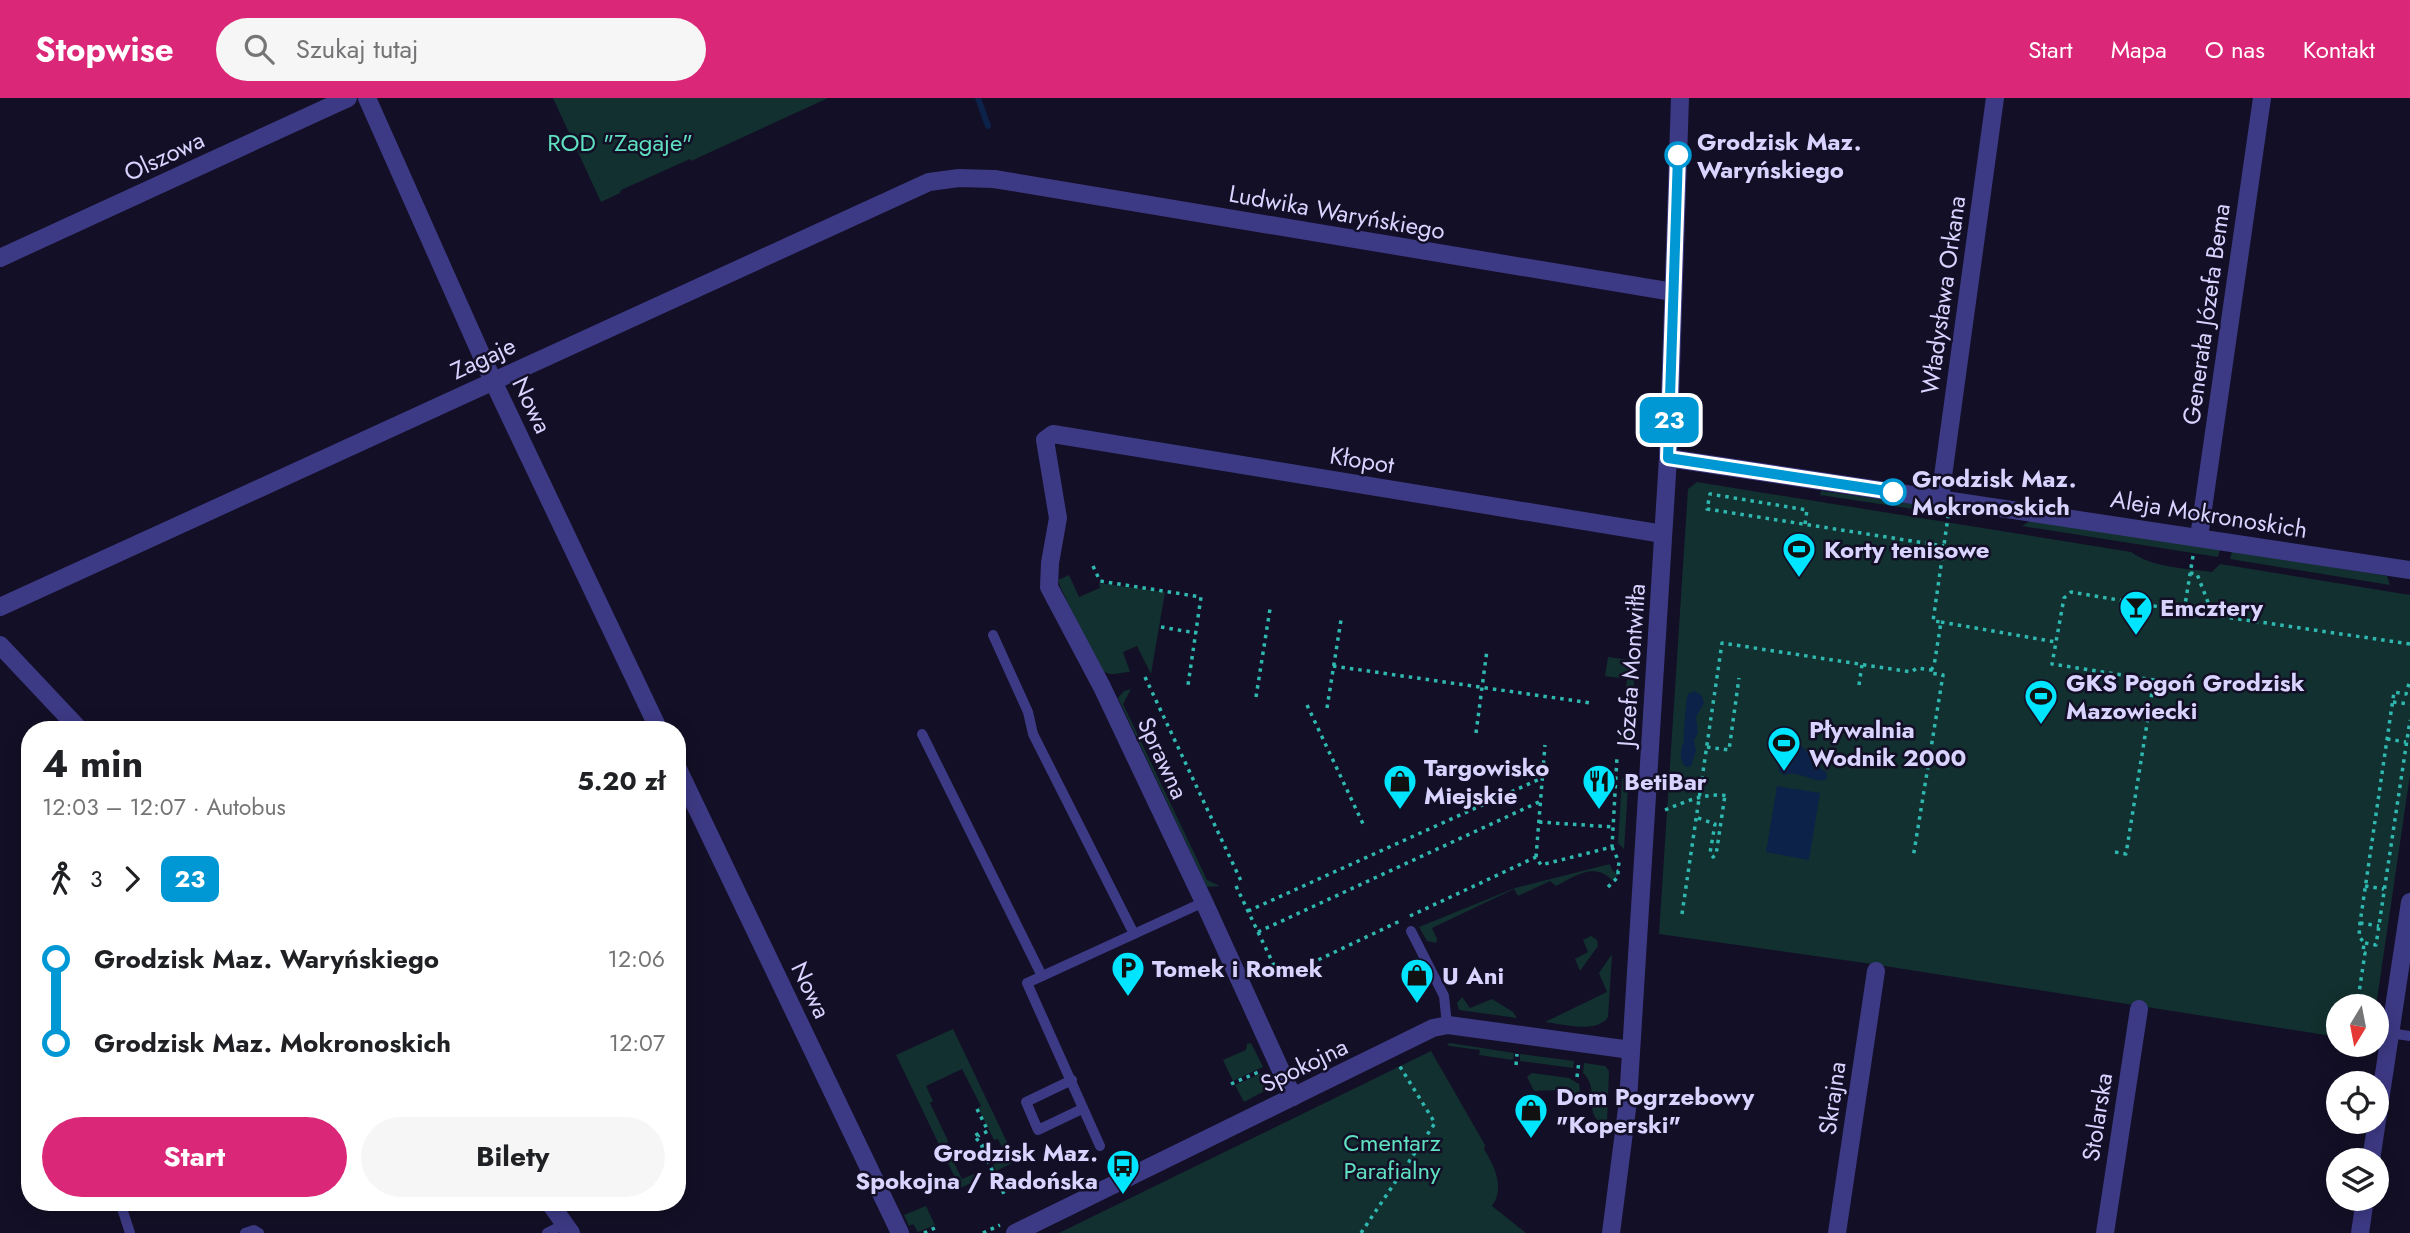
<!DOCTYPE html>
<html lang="pl">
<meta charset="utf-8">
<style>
:root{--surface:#fff;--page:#f6f6f6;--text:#202124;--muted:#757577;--accent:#db2777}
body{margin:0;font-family:Jost,sans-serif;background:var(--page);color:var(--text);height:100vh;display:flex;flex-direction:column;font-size:26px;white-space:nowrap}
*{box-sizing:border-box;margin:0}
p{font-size:23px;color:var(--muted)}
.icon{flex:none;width:38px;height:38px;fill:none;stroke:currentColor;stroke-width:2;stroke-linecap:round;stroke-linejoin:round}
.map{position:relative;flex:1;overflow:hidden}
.panel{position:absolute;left:21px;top:623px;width:665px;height:490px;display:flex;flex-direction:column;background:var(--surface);border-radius:28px;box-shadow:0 4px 18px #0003}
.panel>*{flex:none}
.badge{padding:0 14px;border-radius:10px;font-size:24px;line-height:46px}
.needle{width:46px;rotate:190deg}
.tools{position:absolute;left:2326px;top:896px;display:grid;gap:14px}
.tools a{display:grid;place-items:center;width:63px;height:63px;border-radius:50%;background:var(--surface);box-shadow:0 4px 18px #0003;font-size:35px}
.map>.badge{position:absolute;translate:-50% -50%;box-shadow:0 0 0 4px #fff}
.legs{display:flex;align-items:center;gap:10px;height:77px;padding:0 21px;font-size:23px}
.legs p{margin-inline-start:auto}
.headline{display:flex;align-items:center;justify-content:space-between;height:119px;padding:0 21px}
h1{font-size:38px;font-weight:700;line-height:52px}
.button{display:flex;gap:14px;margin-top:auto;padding:14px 21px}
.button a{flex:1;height:80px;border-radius:42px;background:var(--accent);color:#fff;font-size:28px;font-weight:700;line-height:80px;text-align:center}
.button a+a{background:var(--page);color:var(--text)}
ul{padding:0 21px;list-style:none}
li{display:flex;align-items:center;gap:24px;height:84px;font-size:26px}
li i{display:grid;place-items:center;width:10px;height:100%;margin:0 9px;background:currentColor}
li i::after{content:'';width:18px;height:18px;margin:-9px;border:5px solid;border-radius:50%;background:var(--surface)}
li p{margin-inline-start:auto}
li:first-child i{background:linear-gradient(#0000 50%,currentColor 0)}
li:last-child i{background:linear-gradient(currentColor 50%,#0000 0)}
header{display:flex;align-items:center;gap:42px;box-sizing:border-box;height:98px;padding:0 35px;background:var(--accent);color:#fff}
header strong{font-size:33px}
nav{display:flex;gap:38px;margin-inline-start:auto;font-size:24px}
.search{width:490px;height:63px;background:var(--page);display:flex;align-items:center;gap:18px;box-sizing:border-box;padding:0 24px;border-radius:38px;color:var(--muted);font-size:26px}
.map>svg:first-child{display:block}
.green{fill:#12302f}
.water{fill:#0c2248}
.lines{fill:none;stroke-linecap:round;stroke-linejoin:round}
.stream{stroke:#0c2248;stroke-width:6}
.path{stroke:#2fb8b0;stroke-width:3.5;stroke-dasharray:3.5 5;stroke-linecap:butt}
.service{stroke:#3d3a85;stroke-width:10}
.minor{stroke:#3d3a85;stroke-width:18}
.tertiary{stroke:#3d3a85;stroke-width:18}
.line-1-casing{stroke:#fff;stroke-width:16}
.line-1{stroke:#0098d4;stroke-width:10}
.stop-1-dot{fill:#fff;stroke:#0098d4;stroke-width:3.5}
.labels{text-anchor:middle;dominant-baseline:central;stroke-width:5;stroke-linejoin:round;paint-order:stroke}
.stop-label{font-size:24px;font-weight:bold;fill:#d9d4ff;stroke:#130f26;text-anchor:start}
.park-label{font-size:24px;fill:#5fe0c0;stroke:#130f26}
.street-label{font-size:24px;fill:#d9d4ff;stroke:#130f26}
.poi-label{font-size:24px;font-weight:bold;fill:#d9d4ff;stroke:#130f26;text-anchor:start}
</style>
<header>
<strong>Stopwise</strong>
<div class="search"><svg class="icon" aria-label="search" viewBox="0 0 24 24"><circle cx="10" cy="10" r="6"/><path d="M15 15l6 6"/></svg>Szukaj tutaj</div>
<nav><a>Start</a><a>Mapa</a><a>O nas</a><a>Kontakt</a></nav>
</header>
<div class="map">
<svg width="2410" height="1135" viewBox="0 0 2410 1135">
<rect width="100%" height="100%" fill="#130f26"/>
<!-- green -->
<g class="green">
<polygon points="553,0 828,0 691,63 690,61 621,92 620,95 601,104"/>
<path d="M1697,384L2131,454C2153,470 2185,470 2212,474L2220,466L2410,497V677L2376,908H2338V939L1872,866L1659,836L1688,391Z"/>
<polygon points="1821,393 1961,412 1960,418 1820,397"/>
<polygon points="2030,423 2220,451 2218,459 2022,428"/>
<polygon points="2232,453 2387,478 2390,487 2230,461"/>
<path d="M1069,477L1079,499L1100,490L1099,485L1165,494L1151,576L1137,548L1123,554L1130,574C1113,575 1109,581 1096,566L1060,488L1058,482Z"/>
<polygon points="1608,559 1635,563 1631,646 1620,644 1627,581 1605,578"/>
<polygon points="1131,591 1123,606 1207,782 1220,788 1207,789 1118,600 1124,593"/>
<polygon points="1629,676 1624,751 1618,745 1622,681"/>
<path d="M1610,766L1612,772L1618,777L1612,782C1594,764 1575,778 1556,788L1550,783L1518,798L1514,791L1432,830L1437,841L1436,845L1427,843L1419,829L1515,790Z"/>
<polygon points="1591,838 1597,842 1598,848 1580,873 1575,861 1588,854 1583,842"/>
<path d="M1612,856L1608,919C1597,936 1562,926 1545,924L1607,894L1599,875Z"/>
<polygon points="1462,899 1470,910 1492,901 1513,914 1517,920 1459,912 1457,905"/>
<polygon points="953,931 1016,1063 996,1073 993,1067 1007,1059 998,1041 994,1042 978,1010 981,1008 962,971 926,988 933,1003 930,1005 948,1043 945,1051 949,1058 951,1059 962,1081 974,1076 978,1082 960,1090 896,957"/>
<polygon points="1251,945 1263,969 1233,983 1223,962 1246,952 1247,946"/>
<polygon points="1450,945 1514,955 1513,962 1479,957 1480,952 1449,948 1447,946"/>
<path d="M1431,953L1485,1047L1484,1051C1495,1069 1505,1090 1492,1108L1526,1135H1059Z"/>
<polygon points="1520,956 1574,963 1573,970 1520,963"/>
<path d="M1584,965L1605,968L1609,973L1607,1026C1580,1020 1602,992 1583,975Z"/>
<polygon points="1265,974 1269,984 1268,991 1244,1004 1235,987"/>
<polygon points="1532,975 1569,980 1579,986 1580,994 1574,997 1559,992 1534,993 1527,979"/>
<polygon points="926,1108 935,1127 918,1134 913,1126 909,1128 904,1117"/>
</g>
<!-- water -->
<g class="water">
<path d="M1695,593L1702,598L1704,605L1696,619L1698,635L1694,642L1696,653L1691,668L1686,669C1680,665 1679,651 1684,644C1683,641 1686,600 1688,596Z"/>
<path d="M1801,647L1822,672L1826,674L1827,679L1825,682C1812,685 1798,672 1784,677L1779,673L1778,667L1781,663L1793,664L1787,655L1794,649Z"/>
<polygon points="1777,688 1820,695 1809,762 1766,754"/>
</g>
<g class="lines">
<!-- stream -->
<polyline class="stream" points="978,0 988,28"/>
<!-- path -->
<g class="path">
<polyline points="1805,426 1807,412 1710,396 1707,411 1944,448"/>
<polyline points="2193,458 2184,513 2410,546"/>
<polyline points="1093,468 1100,483 1201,499 1188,587"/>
<polyline points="2190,475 2197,476 2213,517"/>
<polyline points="1941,524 2056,544"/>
<polyline points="1161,529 1196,535"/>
<polyline points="1333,568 1591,605"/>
<polyline points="1931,572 1934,568 1941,524 1933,523 1948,419"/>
<polyline points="1145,579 1242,785"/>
<polyline points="1859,587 1862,567"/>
<polyline points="1256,599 1270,511"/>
<polyline points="2393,604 2410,606"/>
<polyline points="1307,607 1364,728"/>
<polyline points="1327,610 1341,522"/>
<polyline points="1476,635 1487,552"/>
<polyline points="2387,641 2406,644"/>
<polyline points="1707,649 1729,652 1739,580"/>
<path d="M1665,712C1687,703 1706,694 1730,698"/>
<polyline points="1698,720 1715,726 1710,755 1713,759 1716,757 1725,697"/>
<polyline points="1539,724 1613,729"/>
<polyline points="1612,749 1619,764 1618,773"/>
<polyline points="2115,754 2126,756 2154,582 2052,566 2064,500 2071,494 2184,513"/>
<polyline points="1536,759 1545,647"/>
<polyline points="1236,788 1280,880 1400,823"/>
<polyline points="2365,788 2384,791"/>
<polyline points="1608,789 1618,779 1618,773 1623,773"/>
<polyline points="1248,813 1542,680"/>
<polyline points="1682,816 1722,545 1911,574 1917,570 1931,572 1930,575 1943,577 1913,760"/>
<polyline points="1410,818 1536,759 1541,767 1612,749 1617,659"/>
<polyline points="2360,825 2379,828"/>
<polyline points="1258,834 1541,703"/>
<polyline points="2365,845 2376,847 2410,622"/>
<polyline points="2357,908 2365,855 2363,855 2364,845 2359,838 2360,825 2394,594 2406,596 2410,582"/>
<polyline points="1516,967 1517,956"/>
<polyline points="1577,979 1579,963"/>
<polyline points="1231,986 1261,973"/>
<polyline points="977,1011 988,1033 978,1038"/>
<polyline points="976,1035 978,1038 975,1039 982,1047 982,1055 985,1053 986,1057 984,1058 985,1061 986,1060 1004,1096"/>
<polyline points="2382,1095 2385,1075"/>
<polyline points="924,1135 937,1129"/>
<polyline points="983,1135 1000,1127"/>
<polyline points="1361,1135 1435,1025 1399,967"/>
</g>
<!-- service -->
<g class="service">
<polyline points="993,537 1028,614 1033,636 1134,836"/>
<polyline points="922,636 1042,878"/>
<polyline points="1411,833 1444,898 1447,927"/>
<polyline points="2390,935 2410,938"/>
<polyline points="1072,982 1026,1004 1038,1032 1082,1011"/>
<polyline points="1100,1048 1027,885 1204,804"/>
<polyline points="120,1104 130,1135"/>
<polyline points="245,1135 254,1132 259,1135"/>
<polyline points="547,1135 565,1126"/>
</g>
<!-- minor -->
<g class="minor">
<polyline points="367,0 493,283 659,632"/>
<polyline points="0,160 348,0"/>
<polyline points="1668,360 2410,472"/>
<polyline points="1940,400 1995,0"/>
<polyline points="2199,439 2262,0"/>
<polyline points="0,509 929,84 959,80 994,81 1673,194"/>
<polyline points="677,669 900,1135"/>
<polyline points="1293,999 1204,804 1102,589 1049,489 1050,465 1058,420 1045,342 1053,336 1663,436"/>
<polyline points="2371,1062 2410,804"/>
<polyline points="1015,1135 1433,930 1448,927 1631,952"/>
<polyline points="1837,1135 1876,873"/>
<polyline points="2105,1135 2139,911"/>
<polyline points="2360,1135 2365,1101"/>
</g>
<!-- tertiary -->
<g class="tertiary">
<polyline points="0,547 80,632"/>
<polyline points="549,1104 571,1135"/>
<polyline points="1611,1135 1628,1003 1668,360 1680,0"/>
</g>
</g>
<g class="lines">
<defs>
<polyline id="line-1" points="1678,57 1668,360 1893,394"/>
</defs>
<!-- line-1 casing -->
<use href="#line-1" class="line-1-casing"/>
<!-- line-1 -->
<use href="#line-1" class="line-1"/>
</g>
<!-- icons -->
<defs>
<symbol id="stadium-pin" viewBox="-11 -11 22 30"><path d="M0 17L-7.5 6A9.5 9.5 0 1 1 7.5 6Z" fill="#00e5ff" stroke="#130f26"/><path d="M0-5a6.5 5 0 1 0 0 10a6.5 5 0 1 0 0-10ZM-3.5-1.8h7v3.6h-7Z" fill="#111"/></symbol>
<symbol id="bar-pin" viewBox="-11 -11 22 30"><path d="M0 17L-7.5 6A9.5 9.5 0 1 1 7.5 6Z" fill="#00e5ff" stroke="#130f26"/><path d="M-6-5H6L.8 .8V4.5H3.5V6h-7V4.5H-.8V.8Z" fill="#111"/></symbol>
<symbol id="shop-pin" viewBox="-11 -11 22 30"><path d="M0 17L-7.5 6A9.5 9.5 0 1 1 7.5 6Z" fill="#00e5ff" stroke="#130f26"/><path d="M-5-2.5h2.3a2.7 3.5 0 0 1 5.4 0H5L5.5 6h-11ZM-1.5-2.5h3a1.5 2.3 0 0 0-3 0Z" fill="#111"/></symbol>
<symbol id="restaurant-pin" viewBox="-11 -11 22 30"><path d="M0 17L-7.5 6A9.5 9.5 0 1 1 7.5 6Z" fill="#00e5ff" stroke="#130f26"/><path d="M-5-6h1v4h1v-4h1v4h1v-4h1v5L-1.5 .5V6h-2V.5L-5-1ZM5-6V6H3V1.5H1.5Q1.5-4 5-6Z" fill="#111"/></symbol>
<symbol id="parking-pin" viewBox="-11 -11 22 30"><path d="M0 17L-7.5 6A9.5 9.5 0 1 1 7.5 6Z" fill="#00e5ff" stroke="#130f26"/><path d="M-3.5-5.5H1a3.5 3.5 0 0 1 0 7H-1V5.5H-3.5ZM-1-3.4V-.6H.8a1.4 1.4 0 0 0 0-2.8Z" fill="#111"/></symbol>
<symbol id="bus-pin" viewBox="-11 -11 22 30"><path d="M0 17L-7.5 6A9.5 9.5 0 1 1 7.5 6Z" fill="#00e5ff" stroke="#130f26"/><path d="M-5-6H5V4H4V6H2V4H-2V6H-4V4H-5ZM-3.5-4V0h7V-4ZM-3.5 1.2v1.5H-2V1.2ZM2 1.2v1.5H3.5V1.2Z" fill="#111"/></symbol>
</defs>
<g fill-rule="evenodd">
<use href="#stadium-pin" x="1780" y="432" width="38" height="52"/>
<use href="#bar-pin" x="2117" y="490" width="38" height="52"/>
<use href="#stadium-pin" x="2022" y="579" width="38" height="52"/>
<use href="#stadium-pin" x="1765" y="626" width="38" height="52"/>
<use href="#shop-pin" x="1381" y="664" width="38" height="52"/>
<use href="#restaurant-pin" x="1580" y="664" width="38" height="52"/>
<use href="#parking-pin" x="1109" y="851" width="38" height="52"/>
<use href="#shop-pin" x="1398" y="858" width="38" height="52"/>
<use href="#shop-pin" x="1512" y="993" width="38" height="52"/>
<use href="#bus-pin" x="1104" y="1049" width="38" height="52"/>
</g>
<!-- markers -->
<g class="stop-1-dot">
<circle cx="1678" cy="57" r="12"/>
<circle cx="1893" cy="394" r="12"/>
</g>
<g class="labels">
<!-- stop labels -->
<g class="stop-label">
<text x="1697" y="43">Grodzisk Maz.<tspan x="1697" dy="28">Waryńskiego</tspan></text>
<text x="1912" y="380">Grodzisk Maz.<tspan x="1912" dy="28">Mokronoskich</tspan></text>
</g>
<!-- park labels -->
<g class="park-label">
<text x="620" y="44">ROD "Zagaje"</text>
<text x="1392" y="1044">Cmentarz<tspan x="1392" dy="28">Parafialny</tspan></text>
</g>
<!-- street labels -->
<g class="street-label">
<text transform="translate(164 58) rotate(-25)">Olszowa</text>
<text transform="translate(1337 114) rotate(10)">Ludwika Waryńskiego</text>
<text transform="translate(1943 197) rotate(-82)">Władysława Orkana</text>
<text transform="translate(2206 216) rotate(-82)">Generała Józefa Bema</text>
<text transform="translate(483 260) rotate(-25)">Zagaje</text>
<text transform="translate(532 307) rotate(64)">Nowa</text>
<text transform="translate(1362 362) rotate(9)">Kłopot</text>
<text transform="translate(2209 416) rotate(9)">Aleja Mokronoskich</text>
<text transform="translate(1631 567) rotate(-86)">Józefa Montwiłła</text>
<text transform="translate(1163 660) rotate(65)">Sprawna</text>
<text transform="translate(811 892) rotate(64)">Nowa</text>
<text transform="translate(1304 967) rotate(-26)">Spokojna</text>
<text transform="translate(1832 1000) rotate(-82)">Skrajna</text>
<text transform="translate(2097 1019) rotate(-81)">Stolarska</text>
</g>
<!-- poi labels -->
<g class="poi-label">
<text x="1824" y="451">Korty tenisowe</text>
<text x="2160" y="509">Emcztery</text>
<text x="2066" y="584">GKS Pogoń Grodzisk<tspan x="2066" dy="28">Mazowiecki</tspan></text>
<text x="1809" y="631">Pływalnia<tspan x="1809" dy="28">Wodnik 2000</tspan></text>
<text x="1424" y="669">Targowisko<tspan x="1424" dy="28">Miejskie</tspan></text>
<text x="1624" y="683">BetiBar</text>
<text x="1152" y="870">Tomek i Romek</text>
<text x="1442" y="877">U Ani</text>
<text x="1556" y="998">Dom Pogrzebowy<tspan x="1556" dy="28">"Koperski"</tspan></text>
<text x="1098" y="1054" text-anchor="end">Grodzisk Maz.<tspan x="1098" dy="28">Spokojna / Radońska</tspan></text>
</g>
</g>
</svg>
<div class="tools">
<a><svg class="needle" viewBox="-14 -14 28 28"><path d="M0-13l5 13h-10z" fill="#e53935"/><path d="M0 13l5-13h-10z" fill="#757577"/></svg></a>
<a><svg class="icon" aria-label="locate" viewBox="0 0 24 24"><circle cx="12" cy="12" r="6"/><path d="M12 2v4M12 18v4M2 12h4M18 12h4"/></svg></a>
<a><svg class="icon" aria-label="layers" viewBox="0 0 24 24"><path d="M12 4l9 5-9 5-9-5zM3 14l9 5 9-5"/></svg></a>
</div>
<b class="badge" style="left:1669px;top:322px;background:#0098d4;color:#fff">23</b>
<section class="panel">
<div class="headline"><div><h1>4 min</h1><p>12:03 – 12:07 · Autobus</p></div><b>5.20 zł</b></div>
<div class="legs"><svg class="icon" aria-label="walk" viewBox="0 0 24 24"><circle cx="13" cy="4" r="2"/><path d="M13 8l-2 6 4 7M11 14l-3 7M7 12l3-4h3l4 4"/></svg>3<svg class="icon" aria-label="forward" viewBox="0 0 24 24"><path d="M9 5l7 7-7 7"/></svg><b class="badge" style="background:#0098d4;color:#fff">23</b></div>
<ul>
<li><i style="color:#0098d4"></i><b>Grodzisk Maz. Waryńskiego</b><p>12:06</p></li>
<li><i style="color:#0098d4"></i><b>Grodzisk Maz. Mokronoskich</b><p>12:07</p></li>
</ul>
<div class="button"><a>Start</a><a>Bilety</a></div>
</section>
</div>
